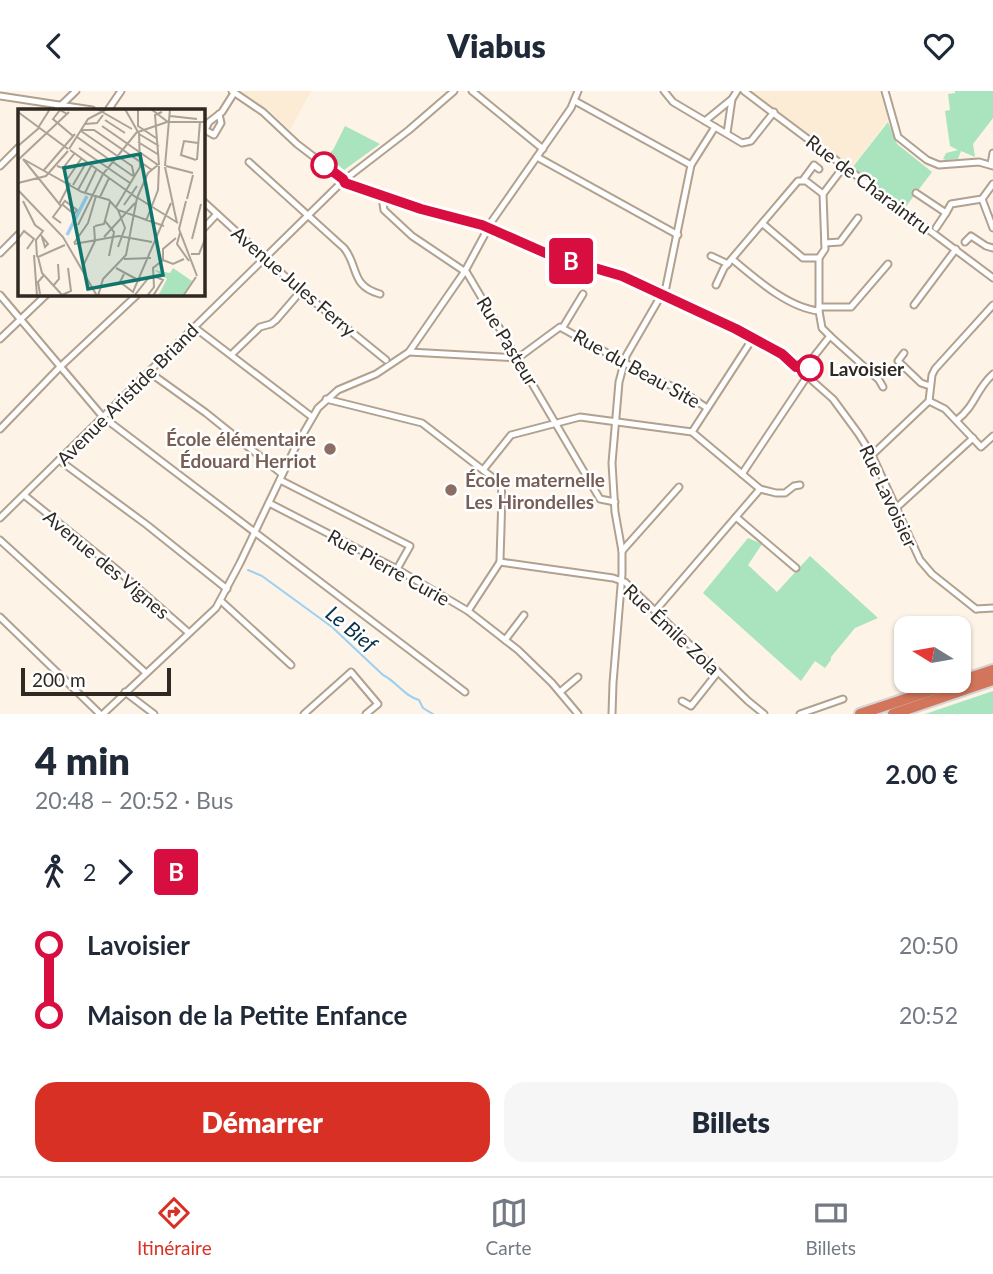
<!DOCTYPE html>
<html lang="fr">
<meta charset="utf-8">
<style>
:root{--surface:#fff;--page:#f6f6f7;--text:#1f2937;--muted:#747a83;--line:#e0e1e3;--accent:#d93025}
body{margin:0;font-family:Lato,sans-serif;background:var(--page);color:var(--text);height:100vh;display:flex;flex-direction:column;font-size:26px;white-space:nowrap}
*{box-sizing:border-box;margin:0}
p{font-size:23px;color:var(--muted)}
.icon{flex:none;width:38px;height:38px;fill:none;stroke:currentColor;stroke-width:2;stroke-linecap:round;stroke-linejoin:round}
.map{position:relative;height:623px;overflow:hidden}
.details{display:flex;flex-direction:column;background:var(--surface);flex:1}
.details>*{flex:none}
.badge{padding:0 14px;border-radius:5px;font-size:24px;line-height:46px}
.needle{width:46px;rotate:281deg}
.fabs{position:absolute;left:894px;top:525px;display:grid;gap:14px}
.fabs a{display:grid;place-items:center;width:77px;height:77px;border-radius:14px;background:var(--surface);box-shadow:0 2px 5px #0004;font-size:35px}
.scale{position:absolute;left:21px;bottom:18px;width:150px;box-sizing:border-box;padding-left:7px;border:4px solid #2f2921;border-top:0;font-size:19px;line-height:24px;white-space:nowrap;color:#2f2921;-webkit-text-stroke:5px #fff;paint-order:stroke}
.map>.badge{position:absolute;translate:-50% -50%;box-shadow:0 0 0 4px #fff}
.legs{display:flex;align-items:center;gap:10px;height:77px;padding:0 35px;font-size:23px}
.legs p{margin-inline-start:auto}
.head{display:flex;align-items:center;justify-content:space-between;height:119px;padding:0 35px}
h1{font-size:38px;font-weight:800;line-height:52px}
.cta{display:flex;gap:14px;margin-top:auto;padding:14px 35px}
.cta a{flex:1;height:80px;border-radius:21px;background:var(--accent);color:#fff;font-size:28px;font-weight:800;line-height:80px;text-align:center}
.cta a+a{background:var(--page);color:var(--text)}
ul{padding:0 35px;list-style:none}
li{display:flex;align-items:center;gap:24px;height:70px;font-size:26px}
li i{display:grid;place-items:center;width:10px;height:100%;margin:0 9px;background:currentColor}
li i::after{content:'';width:18px;height:18px;margin:-9px;border:5px solid;border-radius:50%;background:var(--surface)}
li p{margin-inline-start:auto}
li:first-child i{background:linear-gradient(#0000 50%,currentColor 0)}
li:last-child i{background:linear-gradient(currentColor 50%,#0000 0)}
header{display:flex;justify-content:space-between;align-items:center;height:91px;padding:0 35px;background:var(--surface);font-size:32px;font-weight:800}
.menu{display:flex;justify-content:space-around;align-items:center;height:98px;border-top:2px solid var(--line);background:var(--surface);font-size:19px;color:var(--muted)}
.menu a{display:grid;justify-items:center;gap:4px}
.menu .active{color:var(--accent)}
.map>svg:first-child{display:block}
.built{fill:#fcebd5}
.green{fill:#a9e4be}
.lines{fill:none;stroke-linecap:round;stroke-linejoin:round}
.stream{stroke:#9cd0f2;stroke-width:2}
.street-casing{stroke:#b1a18e;stroke-width:9}
.highway-casing{stroke:#d5d4d3;stroke-width:14}
.street{stroke:#fff;stroke-width:5}
.highway{stroke:#d2755a;stroke-width:10}
.line-1-casing{stroke:#fff;stroke-width:16}
.line-1{stroke:#d80e41;stroke-width:10}
.stop-1-dot{fill:#fff;stroke:#d80e41;stroke-width:3.5}
.education-dot{fill:#8d6e63;stroke:#fff;stroke-width:2.5}
.labels{text-anchor:middle;dominant-baseline:central;stroke-width:5;stroke-linejoin:round;paint-order:stroke}
.street-label{font-size:19px;fill:#2f2921;stroke:#fff}
.stop-label{font-size:19px;font-weight:bold;fill:#2f2921;stroke:#fff;text-anchor:start}
.education-label{font-size:19px;font-weight:bold;fill:#785e54;stroke:#fff;text-anchor:end}
.water-label{font-size:21px;font-style:italic;fill:#073148;stroke:#fff}
.inset-river{fill:none;stroke:#9cd0f2;stroke-width:3.5}
.inset-road{fill:none;stroke:#aba298;stroke-width:2}
.view{fill:#0f766e;fill-opacity:0.15;stroke:#0f766e;stroke-width:3.5}
.inset-edge{fill:none;stroke:#2f2921;stroke-width:3.5}
</style>
<header><svg class="icon" aria-label="back" viewBox="0 0 24 24"><path d="M15 5l-7 7 7 7"/></svg>Viabus<svg class="icon" aria-label="heart" viewBox="0 0 24 24"><path d="M12 20l-8-8c-3-5 5-10 8-4 3-6 11-1 8 4z"/></svg></header>
<div class="map">
<svg width="993" height="623" viewBox="0 0 993 623">
<rect width="100%" height="100%" fill="#fdf3e7"/>
<!-- built -->
<g class="built">
<polygon points="240,0 311,0 290,39 269,19"/>
<polygon points="749,0 880,0 888,29 852,76"/>
</g>
<!-- green -->
<g class="green">
<polygon points="955,0 993,0 993,27 973,53 975,66 961,60 958,68 946,69 943,68 946,62 958,59 950,55 945,20 950,19 948,3 955,2"/>
<polygon points="888,31 897,53 932,81 904,118 852,77"/>
<polygon points="345,35 380,53 344,79 323,68 333,59"/>
<polygon points="748,447 762,453 748,474 777,501 810,465 878,527 855,537 831,566 831,569 825,577 815,570 801,590 703,502"/>
<polygon points="993,600 993,623 925,623 931,621"/>
</g>
<g class="lines">
<!-- stream -->
<path class="stream" d="M248,479L262,485L332,536L383,584C397,591 404,605 419,609L423,617L433,623"/>
<defs>
<g id="street">
<polyline points="232,0 263,21 297,53 343,88"/>
<polyline points="472,0 543,58"/>
<polyline points="664,0 673,11 742,52 751,50 774,21"/>
<polyline points="744,0 993,187"/>
<polyline points="885,0 898,46 927,69 939,74 979,71 993,75"/>
<polyline points="0,5 92,19"/>
<polyline points="575,10 691,74"/>
<polyline points="56,19 76,0"/>
<polyline points="108,19 121,0"/>
<polyline points="219,23 221,32 214,44 205,39 209,31 222,21 234,2"/>
<polyline points="705,30 732,8 737,0"/>
<polyline points="727,42 732,8"/>
<polyline points="537,66 678,144"/>
<path d="M249,71L344,157C359,175 350,195 380,203"/>
<polyline points="991,73 993,62"/>
<polyline points="0,75 19,56"/>
<polyline points="348,86 349,91 344,91 345,86 348,86 409,39 454,0"/>
<polyline points="803,89 814,74 819,78"/>
<polyline points="347,92 420,118 482,134 550,164 622,185 701,220 782,263 833,308 858,342 872,364 920,469 932,483 976,518"/>
<polyline points="916,102 946,122 951,113 982,108 993,93"/>
<polyline points="382,106 384,119 412,145 467,182 600,408 615,411"/>
<polyline points="982,108 993,137"/>
<polyline points="203,110 301,200 386,269"/>
<polyline points="763,133 803,167 819,167"/>
<polyline points="936,137 946,122"/>
<polyline points="203,138 217,123"/>
<polyline points="965,151 971,145 986,155 993,157"/>
<polyline points="825,152 840,151 858,127"/>
<polyline points="0,162 19,143"/>
<polyline points="711,165 728,173"/>
<path d="M732,168C755,187 788,217 819,220"/>
<polyline points="716,194 724,177 798,90 806,90 823,103"/>
<polyline points="0,204 103,326 465,601"/>
<polyline points="914,214 956,158"/>
<polyline points="819,216 851,216 888,173"/>
<polyline points="194,236 312,326"/>
<polyline points="563,236 583,203"/>
<polyline points="830,245 879,289 883,296"/>
<polyline points="0,248 47,203"/>
<polyline points="409,261 518,267 560,236 645,283 680,299 707,317"/>
<polyline points="904,262 898,270 921,292 930,295"/>
<polyline points="232,263 260,236 271,233 276,229 301,200"/>
<polyline points="149,281 206,322 282,383"/>
<path d="M326,308L422,332L501,393C503,399 500,459 500,471"/>
<polyline points="929,310 945,318 981,356 993,345"/>
<path d="M957,329C976,314 976,298 993,283"/>
<polyline points="0,338 60,276 138,203"/>
<polyline points="692,341 753,247"/>
<polyline points="872,364 929,310 932,284 935,278 993,214"/>
<polyline points="59,369 147,434 227,498"/>
<polyline points="483,379 511,344 580,326 692,341 760,398 776,402 785,402 794,395 800,394"/>
<polyline points="742,383 810,281 808,273 830,245 822,237 819,220 819,167 825,158 823,103 845,74"/>
<polyline points="280,389 410,455 397,478"/>
<polyline points="24,404 116,478 189,542"/>
<polyline points="269,412 397,478 468,520 518,559 552,592 578,623"/>
<polyline points="895,418 973,347"/>
<polyline points="736,426 796,477"/>
<polyline points="0,427 343,90"/>
<polyline points="0,449 146,582"/>
<polyline points="622,460 679,396"/>
<polyline points="500,471 613,487 625,491 748,610 764,623"/>
<polyline points="221,510 291,574"/>
<polyline points="976,518 993,517"/>
<polyline points="468,520 500,471"/>
<polyline points="655,520 760,398"/>
<polyline points="0,526 100,623"/>
<polyline points="505,549 524,524"/>
<polyline points="125,601 154,623"/>
<polyline points="560,601 578,586"/>
<polyline points="682,610 691,615 718,581"/>
<polyline points="103,623 216,517 240,472 296,355 318,317 338,299 376,283 409,261 465,180 492,130 571,17 578,0"/>
<polyline points="304,623 351,581 378,613 366,623"/>
<polyline points="612,623 613,592 622,483 622,460 615,421 612,372 619,291 626,265 666,196 691,74 715,36"/>
<polyline points="800,623 843,608"/>
</g>
<g id="highway">
<polyline points="860,623 993,579"/>
<polyline points="893,623 993,589"/>
</g>
</defs>
<!-- street casing -->
<use href="#street" class="street-casing"/>
<!-- highway casing -->
<use href="#highway" class="highway-casing"/>
<!-- street -->
<use href="#street" class="street"/>
<!-- highway -->
<use href="#highway" class="highway"/>
</g>
<g class="lines">
<defs>
<polyline id="line-1" points="324,74 343,88 345,92 421,118 482,134 550,164 622,185 736,238 782,263 796,276 804,272 810,277"/>
</defs>
<!-- line-1 casing -->
<use href="#line-1" class="line-1-casing"/>
<!-- line-1 -->
<use href="#line-1" class="line-1"/>
</g>
<!-- markers -->
<g class="stop-1-dot">
<circle cx="324" cy="74" r="12"/>
<circle cx="810" cy="277" r="12"/>
</g>
<g class="education-dot">
<circle cx="330" cy="358" r="7"/>
<circle cx="451" cy="399" r="7"/>
</g>
<g class="labels">
<!-- street labels -->
<g class="street-label">
<text transform="translate(869 93) rotate(37)">Rue de Charaintru</text>
<text transform="translate(294 190) rotate(41)">Avenue Jules Ferry</text>
<text transform="translate(508 250) rotate(59)">Rue Pasteur</text>
<text transform="translate(637 277) rotate(29)">Rue du Beau Site</text>
<text transform="translate(127 303) rotate(-45)">Avenue Aristide Briand</text>
<text transform="translate(889 405) rotate(65)">Rue Lavoisier</text>
<text transform="translate(107 473) rotate(40)">Avenue des Vignes</text>
<text transform="translate(389 476) rotate(29)">Rue Pierre Curie</text>
<text transform="translate(672 538) rotate(43)">Rue Émile Zola</text>
</g>
<!-- stop labels -->
<g class="stop-label">
<text x="829" y="277">Lavoisier</text>
</g>
<!-- education labels -->
<g class="education-label">
<text x="316" y="347">École élémentaire<tspan x="316" dy="22">Édouard Herriot</tspan></text>
<text x="465" y="388" text-anchor="start">École maternelle<tspan x="465" dy="22">Les Hirondelles</tspan></text>
</g>
<!-- water labels -->
<g class="water-label">
<text transform="translate(352 537) rotate(39)">Le Bief</text>
</g>
</g>
<!-- overview -->
<g transform="translate(18 18)">
<rect width="187" height="187" fill="#fdf3e7"/>
<path d="M155,159L174,172L164,187H140L149,170L136,161L152,164Z" fill="#a9e4be"/>
<path class="inset-river" d="M49,126L69,87"/>
<path class="inset-road" d="M79,0L114,20M107,0L120,23L149,13M120,0V17L138,29M133,0L150,13H188M0,3L50,40M49,5L42,1L35,10L55,27M152,7L179,10M87,11L107,24M67,15L79,14L85,6M84,17L140,56M20,19L32,0M63,21H76L134,61M63,22L114,57L116,67M121,25L141,37M59,28L115,67M120,33L141,46M0,37L21,19M61,39L112,74M51,40L70,10L89,0M52,41L119,89M5,50L64,83L91,91L100,101L146,117M5,50L43,97L35,108L43,114M0,51L51,3M178,51L163,46L166,32L180,34M179,51L182,12M141,56L137,6L144,3M39,57L45,59L56,45M147,57L152,0M148,57L175,64M147,58L159,114M26,61L57,25M48,72L63,50M0,74L28,67L50,42M55,76L68,54M0,81L45,128L79,187M60,81L73,57M67,84L78,61M82,88L91,69M119,89L130,64L140,56M120,89L160,114M169,90L175,66M5,92L17,116L25,122L18,131L19,148M168,92L161,120L179,167M41,95L52,74M106,96L119,77M43,97L47,92L59,101L56,105L45,96M98,98L122,58L121,23M100,101L107,119L100,138M87,112L96,123L91,147M128,112L140,81L141,57M60,116L85,65L119,23M77,117L86,115L92,93M162,124L159,135L171,152M22,125L30,135L27,138L24,128M86,128L117,94M158,129L145,140V151L155,155L166,150M0,130L6,122L16,130L9,140M174,130L183,95M56,134L70,114L78,87M56,135L101,127L134,133M173,145H181L188,128M16,146L19,187M20,148L24,164L45,187M20,148L47,136M106,150L133,149M65,157L77,132L76,117M98,159L122,172M106,165L102,173L115,183L153,94M35,177L41,170L40,155M22,185L20,173L26,166M44,186L53,182L50,159M80,187L85,170L108,146L119,89M116,187L132,167M129,187L136,178L135,159L145,151M135,187L145,171L136,167M165,187L178,168"/>
<path class="view" d="M122,45L145,166L70,180L46,59Z"/>
<rect width="187" height="187" class="inset-edge"/>
</g>
</svg>
<div class="fabs">
<a><svg class="needle" viewBox="-14 -14 28 28"><path d="M0-13l5 13h-10z" fill="#e53935"/><path d="M0 13l5-13h-10z" fill="#747a83"/></svg></a>
</div>
<div class="scale">200 m</div>
<b class="badge" style="left:571px;top:170px;background:#d80e41;color:#fff">B</b>
</div>
<section class="details">
<div class="head"><div><h1>4 min</h1><p>20:48 – 20:52 · Bus</p></div><b>2.00 €</b></div>
<div class="legs"><svg class="icon" aria-label="walk" viewBox="0 0 24 24"><circle cx="13" cy="4" r="2"/><path d="M13 8l-2 6 4 7M11 14l-3 7M7 12l3-4h3l4 4"/></svg>2<svg class="icon" aria-label="forward" viewBox="0 0 24 24"><path d="M9 5l7 7-7 7"/></svg><b class="badge" style="background:#d80e41;color:#fff">B</b></div>
<ul>
<li><i style="color:#d80e41"></i><b>Lavoisier</b><p>20:50</p></li>
<li><i style="color:#d80e41"></i><b>Maison de la Petite Enfance</b><p>20:52</p></li>
</ul>
<div class="cta"><a>Démarrer</a><a>Billets</a></div>
</section>
<nav class="menu">
<a class="active"><svg class="icon" aria-label="directions" viewBox="0 0 24 24"><path d="M12 3l9 9-9 9-9-9zM9 14v-3h6M13 9l2 2-2 2"/></svg>Itinéraire</a>
<a><svg class="icon" aria-label="map" viewBox="0 0 24 24"><path d="M3 6l6-2 6 2 6-2v14l-6 2-6-2-6 2zM9 4v14M15 6v14"/></svg>Carte</a>
<a><svg class="icon" aria-label="tickets" viewBox="0 0 24 24"><path d="M3 7h18v10H3zM15 7v10"/></svg>Billets</a>
</nav>
